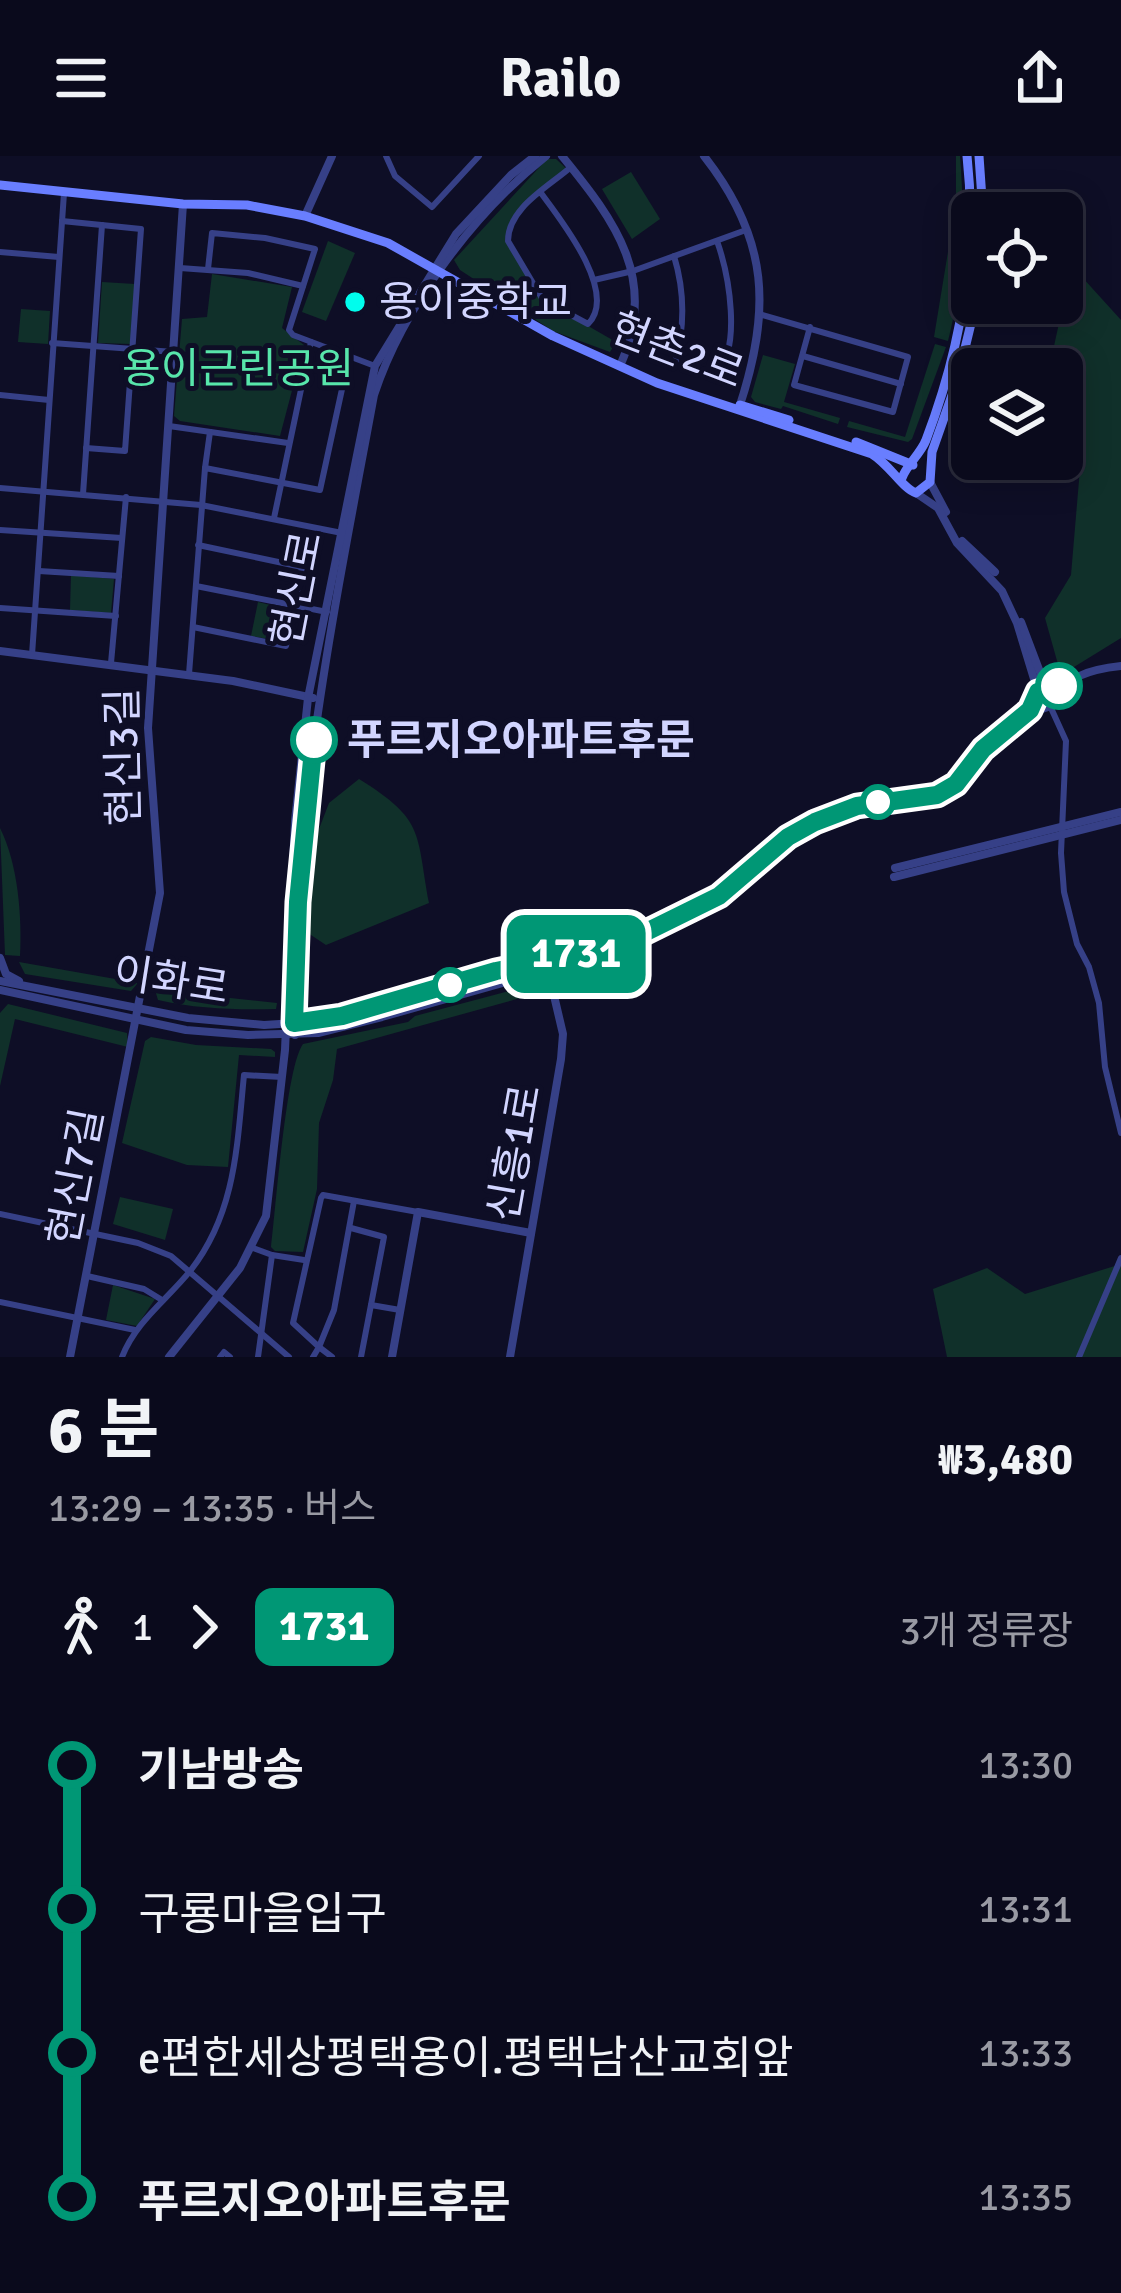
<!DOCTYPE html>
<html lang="ko">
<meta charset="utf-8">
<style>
:root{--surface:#0a0a1c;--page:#131325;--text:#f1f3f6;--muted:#999aa3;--line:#2a2b3b}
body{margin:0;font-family:Signika,"Noto Sans KR",sans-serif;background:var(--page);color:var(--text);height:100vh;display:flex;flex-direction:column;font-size:45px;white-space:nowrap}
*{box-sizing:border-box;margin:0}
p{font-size:39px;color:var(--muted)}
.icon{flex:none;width:66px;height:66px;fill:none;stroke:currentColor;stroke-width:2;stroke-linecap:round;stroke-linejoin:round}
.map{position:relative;height:1201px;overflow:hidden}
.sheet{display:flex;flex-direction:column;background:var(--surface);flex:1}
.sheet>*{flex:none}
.badge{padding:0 24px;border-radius:18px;font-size:42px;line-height:78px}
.tools{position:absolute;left:951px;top:36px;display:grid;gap:24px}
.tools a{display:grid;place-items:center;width:132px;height:132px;border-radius:18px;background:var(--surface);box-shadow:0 6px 30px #0003,0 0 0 3px var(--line);font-size:60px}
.map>.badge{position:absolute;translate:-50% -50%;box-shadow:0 0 0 6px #fff}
.legs{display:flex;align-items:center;gap:18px;height:132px;padding:0 48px;font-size:39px}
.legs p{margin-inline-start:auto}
.head{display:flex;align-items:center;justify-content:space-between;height:204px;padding:0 48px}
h1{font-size:66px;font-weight:700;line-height:90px}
ul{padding:0 48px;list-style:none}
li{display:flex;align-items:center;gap:42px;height:144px;font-size:45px}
li i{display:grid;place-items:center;width:18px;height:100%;margin:0 15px;background:currentColor}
li i::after{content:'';width:30px;height:30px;margin:-15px;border:9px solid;border-radius:50%;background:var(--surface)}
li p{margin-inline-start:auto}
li:first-child i{background:linear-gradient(#0000 50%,currentColor 0)}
li:last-child i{background:linear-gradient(currentColor 50%,#0000 0)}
header{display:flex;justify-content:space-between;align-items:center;height:156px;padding:0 48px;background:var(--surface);font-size:54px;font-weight:700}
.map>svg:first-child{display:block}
.green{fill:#10302a}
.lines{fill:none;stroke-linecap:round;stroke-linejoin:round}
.minor{stroke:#364087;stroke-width:6}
.tertiary{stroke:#364087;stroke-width:8}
.secondary{stroke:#697eff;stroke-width:9}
.line-1-casing{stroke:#fff;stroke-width:27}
.line-1{stroke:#009775;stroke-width:18}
.poi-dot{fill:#00fded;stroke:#0e0e26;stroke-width:4.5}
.stop-1-dot{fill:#fff;stroke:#009775;stroke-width:6}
.labels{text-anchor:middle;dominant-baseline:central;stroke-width:10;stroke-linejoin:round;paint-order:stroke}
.poi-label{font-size:42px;fill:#d2d5ff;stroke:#0e0e26;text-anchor:start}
.street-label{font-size:42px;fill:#d2d5ff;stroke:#0e0e26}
.park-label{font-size:42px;fill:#58e6ab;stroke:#0e0e26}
.stop-label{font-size:42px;font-weight:bold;fill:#d2d5ff;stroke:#0e0e26;text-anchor:start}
</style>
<header><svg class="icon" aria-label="menu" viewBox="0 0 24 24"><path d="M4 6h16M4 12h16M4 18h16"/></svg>Railo<svg class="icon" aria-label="share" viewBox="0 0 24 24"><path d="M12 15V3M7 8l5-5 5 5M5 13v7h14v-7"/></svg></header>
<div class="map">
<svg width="1121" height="1201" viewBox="0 0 1121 1201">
<rect width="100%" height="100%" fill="#0e0e26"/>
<!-- green -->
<g class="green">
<path d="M956,0H960C965,63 964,123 948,185L934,181L956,47Z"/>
<polygon points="547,3 556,3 568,14 515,59 509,84 543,144 616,186 610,196 553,175 460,114 454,104"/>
<polygon points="631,16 660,63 632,83 602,33"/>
<polygon points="328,85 355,97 326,165 302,156"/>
<polygon points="1062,99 1121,164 1121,482 1061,519 1045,462 1071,419 1082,289 1062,269 1062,213 1049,213 1061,158 1057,147 1062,147"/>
<polygon points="212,118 292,131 282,172 304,189 280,280 180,265 174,260 182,163 207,161"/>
<polygon points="102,126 135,128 131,188 98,187"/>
<polygon points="21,153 50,155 48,188 18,186"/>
<polygon points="935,188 946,191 912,283 908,286 847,271 849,265 905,281"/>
<polygon points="763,199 795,208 784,246 840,262 838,268 783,250 781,253 755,246 751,241"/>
<polygon points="71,419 114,423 111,457 70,454"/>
<polygon points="258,446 291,454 284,486 251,480"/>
<path d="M359,623C425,664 416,676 429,747L326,789L308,777L311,682L319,673L329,647Z"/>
<path d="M0,672C18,708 22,760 20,800L5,799Z"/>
<polygon points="19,806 138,827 131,835 25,818"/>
<path d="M535,828L542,836L337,893L333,924L319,967L317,1033L303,1096L275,1095L271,1091C276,1052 286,911 303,888L408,866L415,860Z"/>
<path d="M155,834L277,847L276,853C236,854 198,853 158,844Z"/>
<polygon points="8,848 127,877 128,891 15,863 0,930 0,857"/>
<polygon points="151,881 196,889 271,893 275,896 275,901 239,899 228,1011 187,1009 122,987 145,885"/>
<polygon points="120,1041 173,1053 165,1084 113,1068"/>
<polygon points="1121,1108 1121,1201 947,1201 933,1133 987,1112 1025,1138"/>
<polygon points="113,1129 155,1143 137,1170 106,1164"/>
</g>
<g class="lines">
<!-- minor -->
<g class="minor">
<polyline points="386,0 395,20 432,51 479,0"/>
<path d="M541,37C561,64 619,137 588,168L543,144L508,85C508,52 548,31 571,11"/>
<polyline points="62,65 141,73 125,295 86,292"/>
<polyline points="0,96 59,101"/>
<path d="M674,100C685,136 685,171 675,207L716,219C742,191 729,119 717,85"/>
<polyline points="180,112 248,117 303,130"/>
<polyline points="208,113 212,77 265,82 315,93 289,174 293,179 375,210"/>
<polyline points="594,124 633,115 746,74"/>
<polyline points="762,159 908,201 893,256 794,229 810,171"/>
<polyline points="52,187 174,196"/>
<polyline points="803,200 901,228"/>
<polyline points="0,239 49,244"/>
<polyline points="169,270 288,287"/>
<polyline points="205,312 210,276"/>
<polyline points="0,332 201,349 342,377"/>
<polyline points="83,338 102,69"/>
<polyline points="274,362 311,186"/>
<polyline points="0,374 122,382"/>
<polyline points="39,415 119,420"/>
<polyline points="196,430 327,456"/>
<polyline points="0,452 116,460"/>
<polyline points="193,471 286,490 302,411 198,389"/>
<polyline points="32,499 64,37"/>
<polyline points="111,507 126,341"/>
<polyline points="189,518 205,312 320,334 349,201"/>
<polyline points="1051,552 1066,585 1061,697 1064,736 1077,788 1089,811 1099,847 1105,911 1121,977"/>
<polyline points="0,1058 138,1087 171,1100 289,1201"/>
<polyline points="351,1072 384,1081 361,1201"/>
<polyline points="253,1092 272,1099 258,1201"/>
<polyline points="272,1099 304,1104"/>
<polyline points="87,1120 144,1133 162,1144"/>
<polyline points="0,1146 135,1174"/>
<polyline points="371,1149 400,1154"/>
<path d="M122,1201C136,1165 167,1144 191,1114C236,1056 237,989 244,919L282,921"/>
<polyline points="220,1201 224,1196 230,1201"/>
<polyline points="313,1201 319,1191 293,1167 321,1042 323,1039 418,1056"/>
<polyline points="332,1201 319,1191 334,1154 354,1045"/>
<polyline points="1079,1201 1121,1102"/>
</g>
<!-- tertiary -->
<g class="tertiary">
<path d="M562,0C616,66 659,124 620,210"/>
<path d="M704,0C770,84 771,155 739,252"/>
<polyline points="305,60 332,0"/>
<polyline points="930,326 946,356"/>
<polyline points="916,337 938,352 957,387 1002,435 1017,467 1038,536"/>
<polyline points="962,385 995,416"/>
<polyline points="1021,466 1046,532"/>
<polyline points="0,495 233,525 313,542"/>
<polyline points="1029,555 1041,534 1050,532 1057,540"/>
<polyline points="895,712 1121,656"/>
<polyline points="894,721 1121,664"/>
<polyline points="0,802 6,818 19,825"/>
<polyline points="0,825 188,862 264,869 311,866 496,815 620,787"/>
<path d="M0,834L186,874L248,879L318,877L382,861L595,801L668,770L729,737L782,690L819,669L866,651L919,647L942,641L963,626L987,596L1033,556L1054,549C1062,520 1093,513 1121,510"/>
<path d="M295,879C290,662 335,450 374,239C403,151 474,57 546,0"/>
<polyline points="70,1201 160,737 148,572 183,48"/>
<polyline points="169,1201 240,1112 266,1060 285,894 295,665 308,542 375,210 456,78 511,19 535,0"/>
<polyline points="392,1201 418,1056 531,1077"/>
<polyline points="510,1201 561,903 563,878 547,810"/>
</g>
<!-- secondary -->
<g class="secondary">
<polyline points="979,0 983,57"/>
<path d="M0,29L183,48L247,49L305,60L388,87L553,180L657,227L872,298C889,308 903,333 916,337L930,326L932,296L957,225L976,147"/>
<polyline points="740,249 789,264"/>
<polyline points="856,286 913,309"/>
<path d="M902,322C907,308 920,299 926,284C961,192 978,98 967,0"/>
</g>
</g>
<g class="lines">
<defs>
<polyline id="line-1" points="314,584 298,746 294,867 342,860 496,815 593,795 642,778 719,740 788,681 815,666 857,650 937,639 956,628 983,593 1030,554 1038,536 1059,530"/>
</defs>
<!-- line-1 casing -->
<use href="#line-1" class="line-1-casing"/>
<!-- line-1 -->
<use href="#line-1" class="line-1"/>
</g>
<!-- markers -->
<circle class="poi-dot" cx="355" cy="146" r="12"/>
<g class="stop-1-dot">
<circle cx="1059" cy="530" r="21"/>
<circle cx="314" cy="584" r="21"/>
<circle cx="878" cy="646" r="15"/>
<circle cx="450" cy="829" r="15"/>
</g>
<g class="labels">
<!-- poi labels -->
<g class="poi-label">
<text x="379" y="146">용이중학교</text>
</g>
<!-- street labels -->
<g class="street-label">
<text transform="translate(677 195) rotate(21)">현촌2로</text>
<text transform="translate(297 433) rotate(-79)">현신로</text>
<text transform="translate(124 601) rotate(-91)">현신3길</text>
<text transform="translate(171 825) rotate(9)">이화로</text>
<text transform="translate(515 997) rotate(-80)">신흥1로</text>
<text transform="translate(76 1021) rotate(-79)">현신7길</text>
</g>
<!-- park labels -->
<g class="park-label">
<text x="238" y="213">용이근린공원</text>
</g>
<!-- stop labels -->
<g class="stop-label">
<text x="347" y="584">푸르지오아파트후문</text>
</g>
</g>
</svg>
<div class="tools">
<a><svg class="icon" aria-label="locate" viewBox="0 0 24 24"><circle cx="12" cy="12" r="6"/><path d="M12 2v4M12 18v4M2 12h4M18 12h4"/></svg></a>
<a><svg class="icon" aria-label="layers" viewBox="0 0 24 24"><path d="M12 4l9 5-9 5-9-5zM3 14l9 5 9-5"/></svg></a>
</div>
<b class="badge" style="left:576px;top:798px;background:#009775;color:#fff">1731</b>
</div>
<section class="sheet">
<div class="head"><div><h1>6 분</h1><p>13:29 – 13:35 · 버스</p></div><b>₩3,480</b></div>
<div class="legs"><svg class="icon" aria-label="walk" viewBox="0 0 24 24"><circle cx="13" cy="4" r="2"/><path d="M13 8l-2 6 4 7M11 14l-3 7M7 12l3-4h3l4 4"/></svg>1<svg class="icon" aria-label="forward" viewBox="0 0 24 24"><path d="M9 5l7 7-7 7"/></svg><b class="badge" style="background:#009775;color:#fff">1731</b><p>3개 정류장</p></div>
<ul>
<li><i style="color:#009775"></i><b>기남방송</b><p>13:30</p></li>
<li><i style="color:#009775"></i><span>구룡마을입구</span><p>13:31</p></li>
<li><i style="color:#009775"></i><span>e편한세상평택용이.평택남산교회앞</span><p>13:33</p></li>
<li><i style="color:#009775"></i><b>푸르지오아파트후문</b><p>13:35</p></li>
</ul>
</section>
